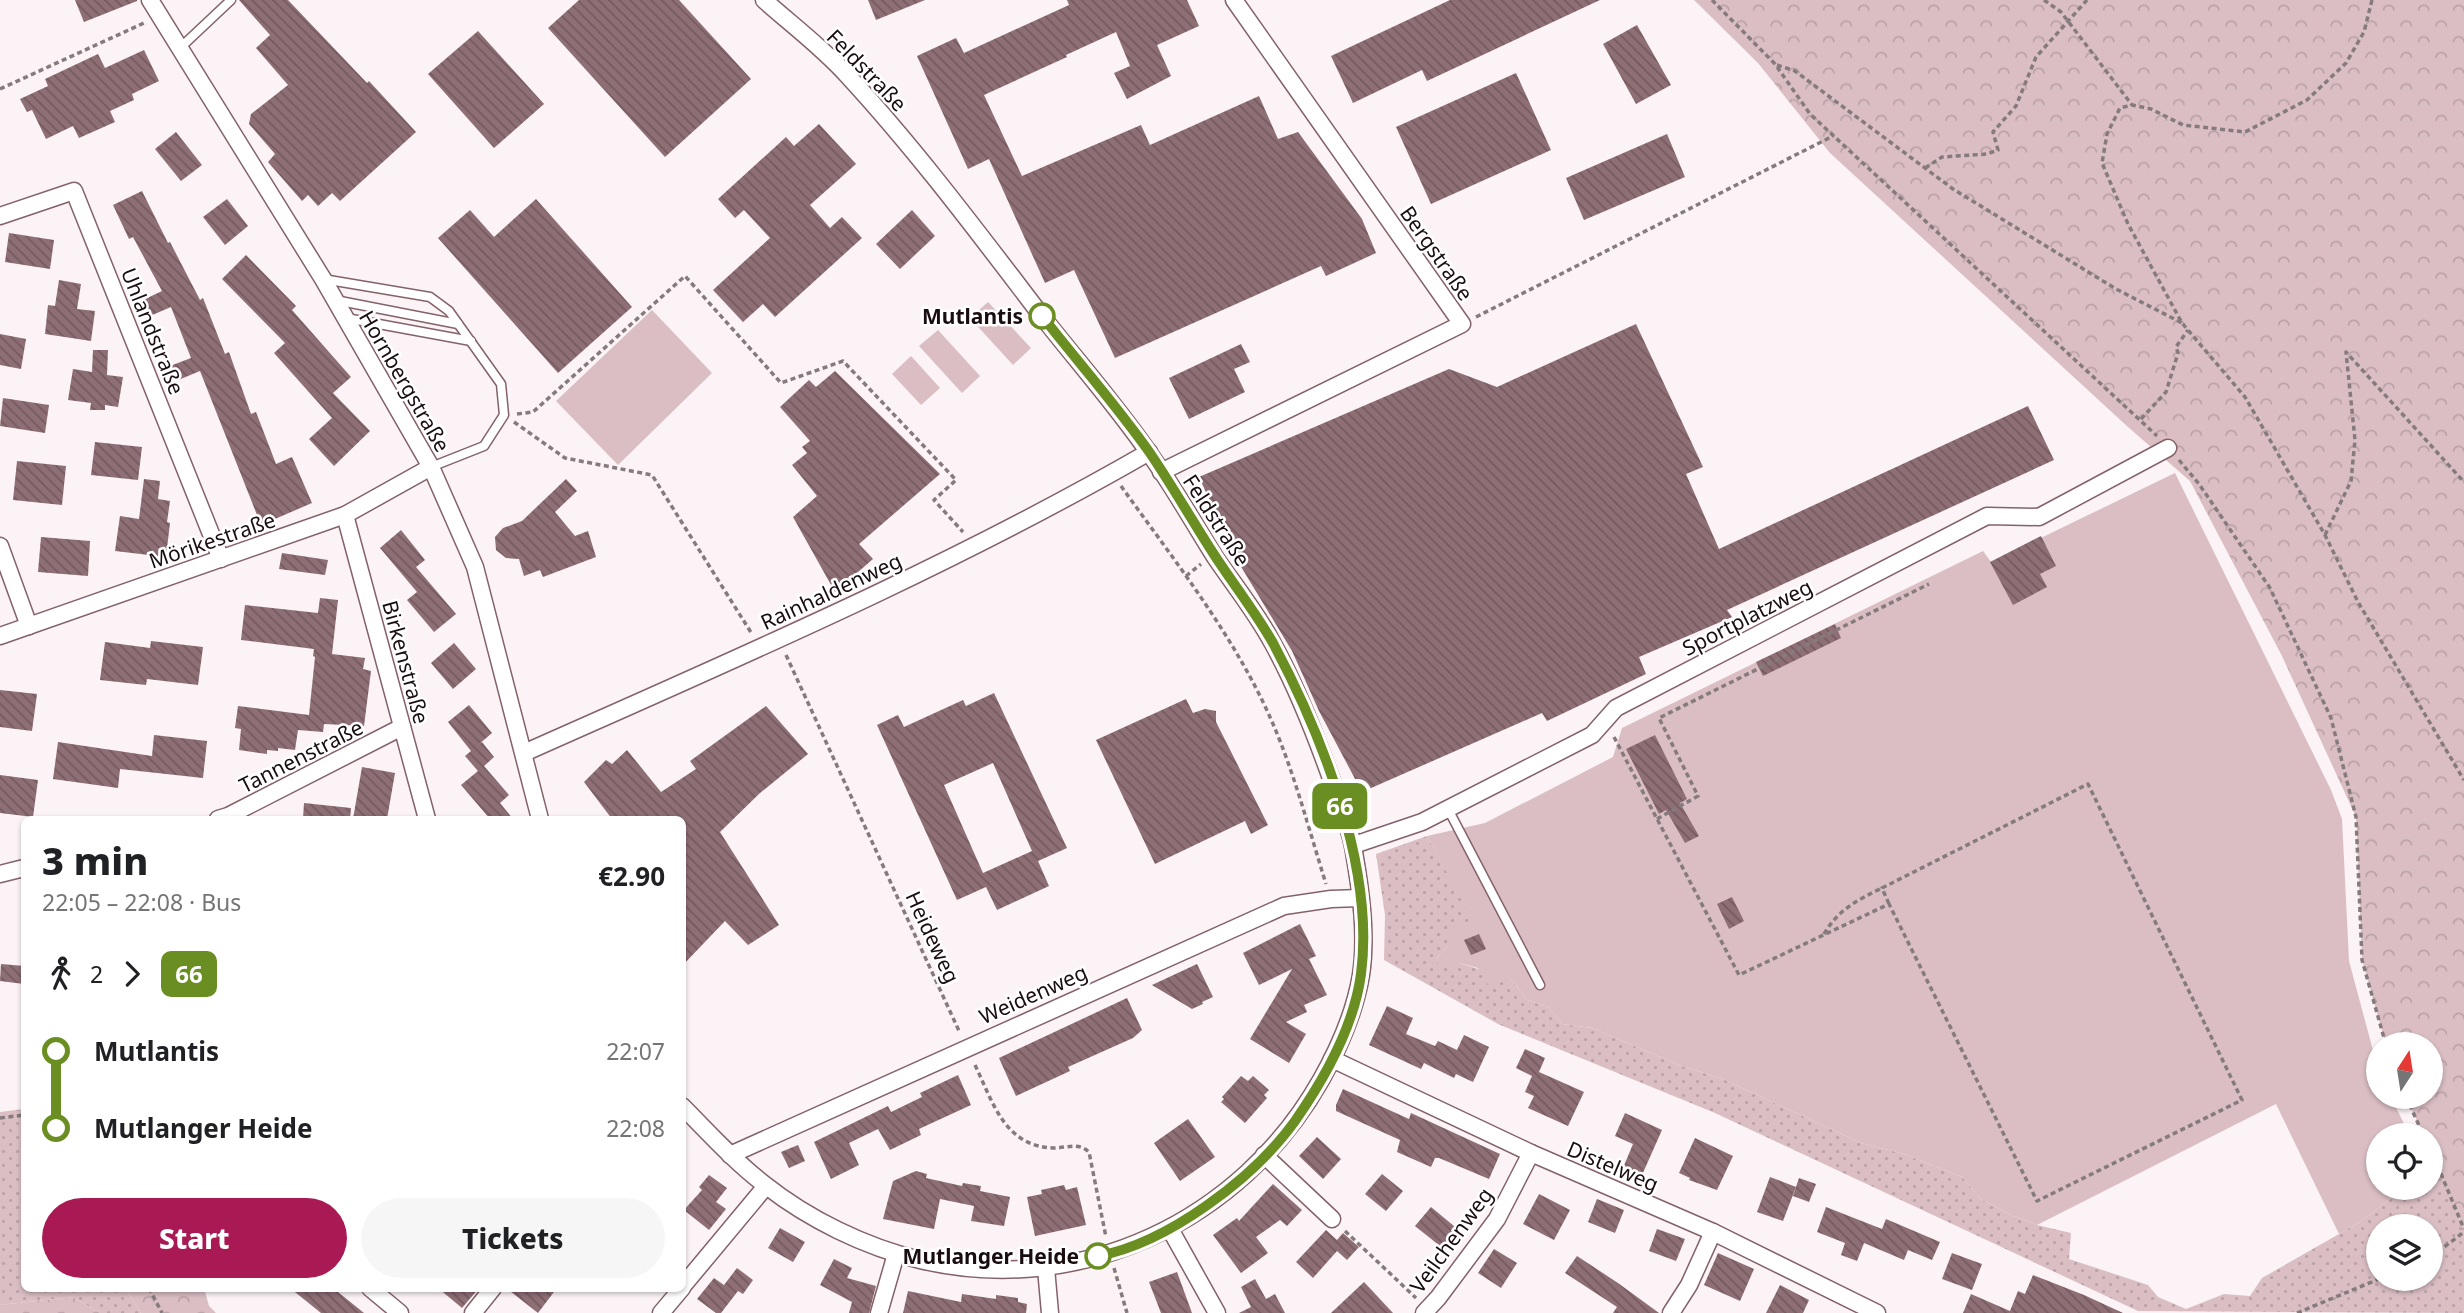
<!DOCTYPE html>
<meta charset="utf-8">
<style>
:root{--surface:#fff;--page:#f6f6f6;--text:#202124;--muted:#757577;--accent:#a91954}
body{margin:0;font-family:"Noto Sans",sans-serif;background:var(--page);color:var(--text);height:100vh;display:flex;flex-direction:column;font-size:26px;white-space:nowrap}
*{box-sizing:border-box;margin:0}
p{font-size:23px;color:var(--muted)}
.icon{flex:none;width:38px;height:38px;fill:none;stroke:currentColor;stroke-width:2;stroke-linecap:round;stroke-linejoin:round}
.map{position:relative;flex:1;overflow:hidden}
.details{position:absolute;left:21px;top:816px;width:665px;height:476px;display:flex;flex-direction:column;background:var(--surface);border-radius:10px;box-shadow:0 2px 5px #0004}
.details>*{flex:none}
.badge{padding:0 14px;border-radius:10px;font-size:24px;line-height:46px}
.needle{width:46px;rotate:12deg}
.fabs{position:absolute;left:2366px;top:1032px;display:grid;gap:14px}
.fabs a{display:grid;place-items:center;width:77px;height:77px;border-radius:50%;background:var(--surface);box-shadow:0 2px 5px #0004;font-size:35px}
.map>.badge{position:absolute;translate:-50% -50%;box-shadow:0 0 0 4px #fff}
.legs{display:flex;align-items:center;gap:10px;height:77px;padding:0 21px;font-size:23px}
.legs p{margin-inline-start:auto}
.headline{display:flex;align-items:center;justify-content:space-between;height:119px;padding:0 21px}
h1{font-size:38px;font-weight:800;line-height:52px}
.primary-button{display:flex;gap:14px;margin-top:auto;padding:14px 21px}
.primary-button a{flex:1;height:80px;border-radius:42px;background:var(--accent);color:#fff;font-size:28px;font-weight:800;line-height:80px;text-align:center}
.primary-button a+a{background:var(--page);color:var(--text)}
ul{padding:0 21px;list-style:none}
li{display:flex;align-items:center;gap:24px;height:77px;font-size:26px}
li i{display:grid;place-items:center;width:10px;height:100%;margin:0 9px;background:currentColor}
li i::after{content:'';width:18px;height:18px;margin:-9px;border:5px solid;border-radius:50%;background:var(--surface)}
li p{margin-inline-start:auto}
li:first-child i{background:linear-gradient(#0000 50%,currentColor 0)}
li:last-child i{background:linear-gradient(currentColor 50%,#0000 0)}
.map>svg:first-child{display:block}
.grass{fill:url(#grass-dots);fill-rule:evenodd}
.forest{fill:url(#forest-crowns)}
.garden{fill:#dabec4}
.building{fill:url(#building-back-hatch);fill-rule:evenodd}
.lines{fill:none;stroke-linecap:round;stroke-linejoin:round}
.lane-casing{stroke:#836269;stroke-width:11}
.street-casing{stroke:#836269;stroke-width:19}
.path{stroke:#857b7d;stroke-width:3.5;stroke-dasharray:5 3.5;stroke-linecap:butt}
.lane{stroke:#fff;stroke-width:8}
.street{stroke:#fff;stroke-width:16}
.line-1-casing{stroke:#fff;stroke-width:16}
.line-1{stroke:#6b8e23;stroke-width:10}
.stop-1-dot{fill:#fff;stroke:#6b8e23;stroke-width:3.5}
.labels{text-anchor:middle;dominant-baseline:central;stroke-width:5;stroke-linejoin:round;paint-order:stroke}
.street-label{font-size:21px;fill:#190d10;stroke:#fff}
.stop-label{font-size:21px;font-weight:bold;fill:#190d10;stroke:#fff;text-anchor:end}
</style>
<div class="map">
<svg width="2464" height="1313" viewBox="0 0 2464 1313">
<defs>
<pattern id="grass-dots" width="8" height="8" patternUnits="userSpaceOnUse" patternTransform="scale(1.75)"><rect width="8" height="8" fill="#dabec4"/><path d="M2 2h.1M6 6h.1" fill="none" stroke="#baa2a7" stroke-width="1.8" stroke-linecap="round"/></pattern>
<pattern id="forest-crowns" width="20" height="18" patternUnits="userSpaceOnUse" patternTransform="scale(1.75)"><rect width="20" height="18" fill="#dabec4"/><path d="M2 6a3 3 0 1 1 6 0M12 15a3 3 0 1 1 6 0" fill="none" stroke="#baa2a7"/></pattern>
<pattern id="building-back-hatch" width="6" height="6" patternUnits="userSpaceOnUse" patternTransform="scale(1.75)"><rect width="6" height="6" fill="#8f6f76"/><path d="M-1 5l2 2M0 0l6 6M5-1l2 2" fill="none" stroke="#745a5f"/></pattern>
</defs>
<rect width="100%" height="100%" fill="#fbf3f5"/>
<!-- grass -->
<g class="grass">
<path d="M1427,836L1473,919L1436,959L1459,963L1511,979L1527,1000L1548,1007L1562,1024L1592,1028L1679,1065L1723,1079L1861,1143L1904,1154L1962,1177L1981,1199L2011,1215L2037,1225L2071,1233L2069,1259L2148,1285L2158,1297L2186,1309L2224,1294L2250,1296L2262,1278L2360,1222L2404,1188H2431V1167L2437,1163L2464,1229V1313L2138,1311L1715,1113L1498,1024L1384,960L1385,915L1376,854ZM2378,1227H2431V1279H2378Z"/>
<polygon points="24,1109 24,1288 125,1288 141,1313 100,1313 73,1297 0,1305 0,1112"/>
</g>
<!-- forest -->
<g class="forest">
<polygon points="1694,0 2464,0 2464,1229 2431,1150 2431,1136 2424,1136 2406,1097 2431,1097 2431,1045 2386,1045 2362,960 2356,817 2282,656 2190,481 2128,427 1830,153 1758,63"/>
<polygon points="125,1288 204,1288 209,1306 216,1313 141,1313"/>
<polygon points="73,1297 100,1313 0,1313 0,1305"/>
</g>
<!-- garden -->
<g class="garden">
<polygon points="988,302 1031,348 1013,365 970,318"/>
<polygon points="652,310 712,373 618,465 556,401"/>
<polygon points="938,330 980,376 962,393 919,346"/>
<polygon points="911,356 940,388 921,405 892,374"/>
<polygon points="2175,473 2331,790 2342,819 2349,961 2378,1069 2378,1097 2391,1097 2410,1136 2378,1136 2378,1188 2404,1188 2360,1222 2339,1234 2276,1104 2037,1225 2011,1215 1981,1199 1962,1177 1904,1154 1861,1143 1723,1079 1679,1065 1592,1028 1562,1024 1548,1007 1527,1000 1511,979 1489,987 1478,968 1459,963 1440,969 1436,959 1448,946 1449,932 1472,919 1427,836 1485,823 1613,757 1622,728 1983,551 1991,562"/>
</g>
<!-- building -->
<g class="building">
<polygon points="75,0 137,0 137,1 84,22"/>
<polygon points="239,0 288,0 367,83 369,81 416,132 340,201 332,193 318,206 308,195 302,201 268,162 275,154 249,124 251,114 288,85 256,48 270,35"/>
<polygon points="579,0 679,0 751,79 665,157 548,28"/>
<polygon points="868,0 925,0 876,20"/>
<polygon points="1067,0 1187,0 1199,26 1157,45 1171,76 1127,99 1114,73 1130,66 1116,32 1066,55 1067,57 984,95 1022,176 1141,125 1150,145 1259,96 1278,139 1298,132 1362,219 1376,253 1326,276 1321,266 1115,358 1074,270 1045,283 989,159 968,169 917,56 956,38 964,53 1069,5"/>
<polygon points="1450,0 1600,0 1427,81 1422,70 1353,103 1331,56"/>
<polygon points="1637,25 1671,85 1636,104 1603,44"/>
<polygon points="478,31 544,104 494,148 428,74"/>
<polygon points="144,50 159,81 132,94 134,100 110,111 115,122 79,138 73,126 46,139 32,110 27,112 20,99 48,86 45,79 98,54 105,68"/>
<polygon points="1516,73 1551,150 1431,204 1396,127"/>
<polygon points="819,124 856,164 810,205 830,228 842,217 862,238 775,317 763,304 743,322 713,290 770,238 744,210 735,218 718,199 786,137 794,146"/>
<polygon points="176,132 202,165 181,181 155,149"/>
<polygon points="1667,134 1685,177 1584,220 1566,178"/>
<polygon points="142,191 168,243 170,242 200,300 203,298 225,354 229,352 251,414 256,412 276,464 292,457 312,503 261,525 200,371 176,381 170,366 191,358 171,307 150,316 143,300 162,291 133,237 129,239 113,205"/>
<polygon points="227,199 248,226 225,245 203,217"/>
<polygon points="536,199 632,307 558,373 438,238 470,210 494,237"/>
<polygon points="912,210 935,236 900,269 876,244"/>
<polygon points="9,233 54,240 50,269 5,262"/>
<polygon points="246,255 296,306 292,310 351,377 333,393 370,431 334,466 309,439 332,418 274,353 285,343 222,279"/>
<polygon points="59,280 81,284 77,309 95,311 91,341 45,334 48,305 55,306"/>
<polygon points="1636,324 1703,467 1686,474 1719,549 2028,406 2054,460 1727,610 1732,617 1639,657 1646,674 1547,721 1542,713 1362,792 1319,711 1292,651 1237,560 1199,477 1449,369 1497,387"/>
<polygon points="0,334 26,339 21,369 0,365"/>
<polygon points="1241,344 1250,362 1234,369 1245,392 1189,419 1169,378"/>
<polygon points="93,350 108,350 107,375 123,377 118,407 105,405 105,410 90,410 91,403 68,400 73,369 92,372"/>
<polygon points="835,371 940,474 859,544 873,559 835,592 793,517 817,496 792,465 807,453 802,447 810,441 780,407 809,380 816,387"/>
<polygon points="3,398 49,405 45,433 0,426"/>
<polygon points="95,442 142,447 138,480 91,475"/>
<polygon points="17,461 66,466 62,505 13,500"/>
<polygon points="144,479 160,481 158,499 170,501 167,522 170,523 166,557 115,551 120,516 139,519"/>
<polygon points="566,479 577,491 555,512 575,536 588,531 596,557 543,577 540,570 524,576 519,559 506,558 496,550 495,537 503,528 522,521"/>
<polygon points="401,530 425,560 416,567 456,614 434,632 407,600 417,592 380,548"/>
<polygon points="2041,536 2056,566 2040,574 2047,587 2013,605 1990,562"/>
<polygon points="41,537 90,541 88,576 38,572"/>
<polygon points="282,553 328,560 325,575 279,569"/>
<polygon points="320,598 338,600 332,654 365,658 363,669 371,671 364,726 324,724 323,732 298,730 295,750 278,748 278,751 267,750 267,754 239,750 241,729 235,728 238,706 309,715 315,657 313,656 314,649 241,640 245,605 318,613"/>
<polygon points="1835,624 1841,638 1763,676 1756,662"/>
<polygon points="151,641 203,647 198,685 147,679 146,685 100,680 105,642 150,648"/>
<polygon points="454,643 476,669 453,689 431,663"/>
<polygon points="0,690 37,694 32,731 0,727"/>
<path d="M994,693L1067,848L1038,861L1049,886L997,910L986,887L957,900L877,725L898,715L904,727L963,700L966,706ZM993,763L1032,851L983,873L944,785Z"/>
<polygon points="1186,699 1193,713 1205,709 1216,711 1216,722 1268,825 1251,834 1245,821 1155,864 1096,740"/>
<polygon points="469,705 492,733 478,745 482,742 494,757 483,767 484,766 509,795 500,803 513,819 490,819 461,785 478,771 465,756 471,751 448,722"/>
<polygon points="766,706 808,754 760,793 720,832 779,925 748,945 725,921 682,966 682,819 612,819 584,782 606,760 612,764 627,750 661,792 696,769 690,761"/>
<polygon points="154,735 207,741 203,778 120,769 118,788 53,779 58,742 152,756"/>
<polygon points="1655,735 1687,799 1680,803 1699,836 1685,843 1666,810 1659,814 1626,749"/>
<polygon points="362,767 395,773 387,819 353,819"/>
<polygon points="0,775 38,780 33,817 0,813"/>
<polygon points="304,803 351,808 350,819 303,819"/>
<polygon points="1732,897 1744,921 1729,929 1717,904"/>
<polygon points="1300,924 1316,956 1309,959 1327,995 1304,1005 1307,1012 1286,1022 1306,1034 1289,1063 1250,1039 1292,969 1259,985 1243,953"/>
<polygon points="1479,934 1486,949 1471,955 1464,940"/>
<polygon points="1,964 24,966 24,984 0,981"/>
<polygon points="1197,964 1213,997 1202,1002 1203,1004 1192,1009 1152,985"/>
<polygon points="1127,998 1142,1030 1133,1038 1068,1067 1070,1071 1016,1096 999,1058"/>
<polygon points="1387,1006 1413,1018 1406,1034 1435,1046 1438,1041 1457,1050 1464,1035 1489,1047 1473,1082 1456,1074 1454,1078 1424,1063 1421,1069 1369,1045"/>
<polygon points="1525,1049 1545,1058 1539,1072 1584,1092 1568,1126 1528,1108 1534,1096 1525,1092 1532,1076 1516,1068"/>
<polygon points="958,1075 971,1105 919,1129 921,1135 890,1150 878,1129 849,1143 859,1165 831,1179 814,1142 888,1106 891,1112 922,1097 920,1093"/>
<polygon points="1241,1076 1248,1081 1253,1076 1269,1090 1264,1095 1267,1098 1245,1123 1221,1102 1224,1099 1222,1097"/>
<polygon points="1343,1089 1409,1119 1411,1113 1500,1154 1489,1179 1439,1158 1435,1158 1431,1167 1397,1152 1400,1140 1336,1111 1336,1105"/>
<polygon points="1625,1113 1662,1130 1642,1175 1623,1168 1633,1144 1615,1136"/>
<polygon points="1188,1119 1215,1157 1180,1181 1154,1143"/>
<polygon points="1317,1137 1341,1159 1323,1179 1299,1156"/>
<polygon points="1695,1138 1733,1156 1717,1190 1689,1180 1690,1178 1679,1173"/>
<polygon points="798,1145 805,1161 789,1168 781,1152"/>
<polygon points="916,1171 927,1174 926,1178 962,1186 963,1183 981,1186 980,1191 1010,1197 1004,1226 971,1221 974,1206 940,1199 934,1229 883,1219 893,1181"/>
<polygon points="1382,1174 1403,1191 1386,1211 1365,1194"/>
<polygon points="709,1175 727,1188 716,1202 726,1209 709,1230 684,1210 702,1190 699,1187"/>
<polygon points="1770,1177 1796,1187 1783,1221 1757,1212"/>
<polygon points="1799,1178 1816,1184 1809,1202 1793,1196"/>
<polygon points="1273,1184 1302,1210 1287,1226 1280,1220 1256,1237 1268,1253 1241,1273 1213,1235 1237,1218 1239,1221"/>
<polygon points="1064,1185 1066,1190 1077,1187 1086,1225 1035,1236 1027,1197 1042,1194 1041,1190"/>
<polygon points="1539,1194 1570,1210 1554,1240 1523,1224"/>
<polygon points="1597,1199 1624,1210 1615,1233 1588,1222"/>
<polygon points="1431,1207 1460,1231 1445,1250 1415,1226"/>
<polygon points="1826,1207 1882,1229 1886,1219 1940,1242 1932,1260 1908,1250 1904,1260 1864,1243 1857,1261 1841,1255 1845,1243 1817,1232"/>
<polygon points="780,1228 805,1242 793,1262 768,1248"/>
<polygon points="1657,1229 1685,1239 1676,1261 1649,1251"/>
<polygon points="1326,1230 1337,1240 1343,1233 1359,1247 1347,1260 1337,1251 1313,1278 1296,1262"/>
<polygon points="1494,1249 1517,1263 1501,1288 1478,1273"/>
<polygon points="1718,1253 1754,1269 1740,1301 1704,1285"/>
<polygon points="1952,1253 1982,1264 1972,1290 1942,1279"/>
<polygon points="1577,1256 1618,1283 1659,1313 1613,1313 1617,1307 1565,1273"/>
<polygon points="834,1259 852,1268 847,1278 876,1286 869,1313 849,1313 852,1302 820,1285"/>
<polygon points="737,1268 753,1280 743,1294 738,1291 721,1313 716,1313 697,1299 714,1278 724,1285"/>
<polygon points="1177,1272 1192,1313 1161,1313 1149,1282"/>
<polygon points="2033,1275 2084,1295 2123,1313 1963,1313 1971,1294 2010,1311 2018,1291 2025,1294"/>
<polygon points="1255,1279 1266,1299 1275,1294 1285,1313 1239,1313 1251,1307 1241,1287"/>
<polygon points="1364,1282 1393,1313 1331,1313"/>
<polygon points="1780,1285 1809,1300 1803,1313 1766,1313"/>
<polygon points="290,1288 333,1288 364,1313 321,1313"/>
<polygon points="438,1288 479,1288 462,1308"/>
<polygon points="506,1288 557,1288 538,1313"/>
<polygon points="908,1291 961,1302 962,1294 996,1299 996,1295 1018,1298 1018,1302 1027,1304 1026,1313 903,1313"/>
</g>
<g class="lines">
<defs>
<g id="lane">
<polyline points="180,48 231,0"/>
<polyline points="323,279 430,297 449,311 501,384 504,415 484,446 431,467"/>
<polyline points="335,300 458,324"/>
<polyline points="346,318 471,341"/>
<polyline points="1448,809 1540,985"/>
</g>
<g id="street">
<polyline points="150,0 323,279 431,467 475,567 540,819"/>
<polyline points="0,216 74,191 221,559"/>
<polyline points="1161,472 1462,324 1234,0"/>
<polyline points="345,515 427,819"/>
<polyline points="0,546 29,626"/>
<polyline points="0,636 345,515 431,467"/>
<path d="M524,753C735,659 948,568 1149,452"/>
<polyline points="218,819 228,816 402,727"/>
<polyline points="1354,845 1422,822 1592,735 1616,708 1987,516 2039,517 2168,448"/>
<polyline points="0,874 24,868"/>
<polyline points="1332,1059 1531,1153 1713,1232 1877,1313"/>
<path d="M682,1106C709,1133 734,1161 764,1184C808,1219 865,1247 920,1260C1080,1298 1241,1221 1321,1080C1339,1048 1355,1011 1361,975C1367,935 1361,892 1354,852C1351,829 1340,806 1333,784C1316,736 1297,687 1272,642C1256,612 1234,585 1215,557C1193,522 1173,486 1149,453C1116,405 1077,361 1041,315C979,234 918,152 848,76C823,48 792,25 764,0"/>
<polyline points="730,1155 1284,906 1331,899 1360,898"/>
<polyline points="1264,1155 1332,1219"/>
<polyline points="1170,1229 1217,1313"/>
<polyline points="1046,1268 1050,1313"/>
<polyline points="682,1287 766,1186"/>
<polyline points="370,1288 400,1313"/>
<polyline points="473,1313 493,1288"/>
<polyline points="661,1313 682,1288"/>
<polyline points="879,1313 896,1254"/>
<polyline points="1424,1313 1438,1298 1497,1219 1531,1153"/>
<polyline points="1671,1313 1689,1285 1713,1232"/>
</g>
</defs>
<!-- lane casing -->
<use href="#lane" class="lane-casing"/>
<!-- street casing -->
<use href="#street" class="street-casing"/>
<!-- path -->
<g class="path">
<polyline points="1712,0 1775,64 1810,114 2157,436"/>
<polyline points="2044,0 2061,12 2132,105"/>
<polyline points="2372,0 2364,32 2346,63 2307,100 2245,132 2183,125 2151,109 2132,105 2120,108 2107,134 2102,163 2128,224 2182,323 2245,397 2325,535 2358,602 2464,780"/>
<polyline points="1777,65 1795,71 1953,189 2116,289 2182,323"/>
<polyline points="0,89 144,23"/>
<polyline points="1925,168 1942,157 1987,154 1998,150 1993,132 2016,106 2036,57 2087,0"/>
<polyline points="1476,317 1833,136"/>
<polyline points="517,414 533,412 685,276 781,383 843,361 956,480 934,500 963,532"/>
<polyline points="2141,419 2166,392 2178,353 2176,347 2188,330"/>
<polyline points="514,422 565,458 652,475 752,634"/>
<polyline points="2179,460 2199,484 2270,588 2331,718 2356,817 2362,960 2386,1045"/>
<path d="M1121,486C1179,567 1244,648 1280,741C1298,787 1311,836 1326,884"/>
<polyline points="2325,535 2351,481 2355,440 2346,352 2464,482"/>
<polyline points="1186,576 1201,564"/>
<polyline points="786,655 960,1033"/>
<polyline points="1614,737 1739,975 1889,904 2037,1201 2242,1100 2088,784 1882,888 1889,904"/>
<polyline points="1657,819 1698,796 1659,718 1929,584"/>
<path d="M1824,934C1838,910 1857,900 1882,888"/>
<path d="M975,1065C993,1102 1004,1146 1053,1148C1067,1148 1078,1142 1089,1152L1106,1237"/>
<polyline points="2406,1097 2424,1136"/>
<polyline points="0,1118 24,1115"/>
<polyline points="2431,1150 2464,1229"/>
<polyline points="1345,1231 1416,1298"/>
<polyline points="2431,1257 2464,1232"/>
<polyline points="1114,1268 1127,1313"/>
<polyline points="149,1288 162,1313"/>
<polyline points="2297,1313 2379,1279"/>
</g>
<!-- lane -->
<use href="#lane" class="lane"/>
<!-- street -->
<use href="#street" class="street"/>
</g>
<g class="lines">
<defs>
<path id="line-1" d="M1042,316C1078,362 1117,406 1150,453C1173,487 1193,522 1215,556C1234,585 1256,613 1273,643C1322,735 1375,868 1361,974C1354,1027 1325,1078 1295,1121C1254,1178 1168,1243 1098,1256"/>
</defs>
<!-- line-1 casing -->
<use href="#line-1" class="line-1-casing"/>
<!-- line-1 -->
<use href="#line-1" class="line-1"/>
</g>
<!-- markers -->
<g class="stop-1-dot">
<circle cx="1042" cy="316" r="12"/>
<circle cx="1098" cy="1256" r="12"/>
</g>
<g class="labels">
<!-- street labels -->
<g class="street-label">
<text transform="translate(867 70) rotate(46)">Feldstraße</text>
<text transform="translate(1437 253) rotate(55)">Bergstraße</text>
<text transform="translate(153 331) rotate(68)">Uhlandstraße</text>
<text transform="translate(405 381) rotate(60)">Hornbergstraße</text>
<text transform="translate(1217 520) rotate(57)">Feldstraße</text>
<text transform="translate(212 540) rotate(-19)">Mörikestraße</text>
<text transform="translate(831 591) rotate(-25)">Rainhaldenweg</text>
<text transform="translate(1747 617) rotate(-27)">Sportplatzweg</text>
<text transform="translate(406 662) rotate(75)">Birkenstraße</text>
<text transform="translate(301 756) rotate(-27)">Tannenstraße</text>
<text transform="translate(933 937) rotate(65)">Heideweg</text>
<text transform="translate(1033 994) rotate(-24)">Weidenweg</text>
<text transform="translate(1613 1166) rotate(23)">Distelweg</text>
<text transform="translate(1451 1240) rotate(-54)">Veilchenweg</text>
</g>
<!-- stop labels -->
<g class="stop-label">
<text x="1023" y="316">Mutlantis</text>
<text x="1079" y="1256">Mutlanger Heide</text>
</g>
</g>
</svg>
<div class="fabs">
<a><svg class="needle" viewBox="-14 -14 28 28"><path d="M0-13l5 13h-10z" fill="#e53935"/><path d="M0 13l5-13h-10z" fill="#757577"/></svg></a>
<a><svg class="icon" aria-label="locate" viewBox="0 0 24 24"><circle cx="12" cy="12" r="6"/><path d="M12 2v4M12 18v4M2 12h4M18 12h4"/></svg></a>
<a><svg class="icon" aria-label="layers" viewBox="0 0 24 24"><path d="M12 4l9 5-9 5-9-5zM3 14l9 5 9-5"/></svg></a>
</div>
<b class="badge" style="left:1340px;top:806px;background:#6b8e23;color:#fff">66</b>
<section class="details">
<div class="headline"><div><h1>3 min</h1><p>22:05 – 22:08 · Bus</p></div><b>€2.90</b></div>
<div class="legs"><svg class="icon" aria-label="walk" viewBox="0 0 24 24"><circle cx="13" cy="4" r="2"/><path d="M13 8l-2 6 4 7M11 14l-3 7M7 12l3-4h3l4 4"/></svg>2<svg class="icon" aria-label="forward" viewBox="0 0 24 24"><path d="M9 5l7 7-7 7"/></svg><b class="badge" style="background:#6b8e23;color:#fff">66</b></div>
<ul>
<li><i style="color:#6b8e23"></i><b>Mutlantis</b><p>22:07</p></li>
<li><i style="color:#6b8e23"></i><b>Mutlanger Heide</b><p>22:08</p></li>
</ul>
<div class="primary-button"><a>Start</a><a>Tickets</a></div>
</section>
</div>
